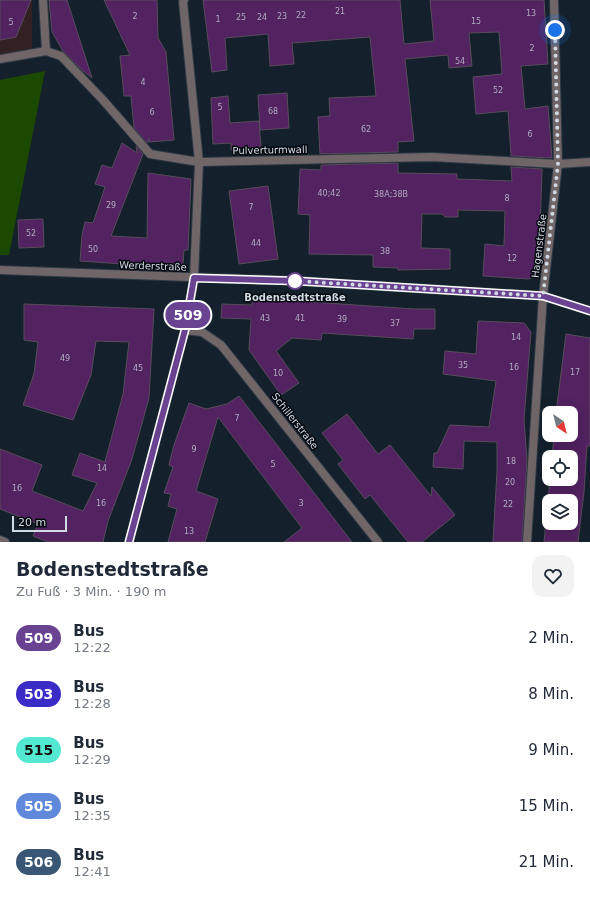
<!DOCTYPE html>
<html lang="de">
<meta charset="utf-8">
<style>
:root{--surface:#fff;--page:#f2f2f3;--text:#1f2937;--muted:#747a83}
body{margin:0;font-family:"DejaVu Sans",sans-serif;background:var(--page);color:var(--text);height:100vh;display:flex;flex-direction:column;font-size:15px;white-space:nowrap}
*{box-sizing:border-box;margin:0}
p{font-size:13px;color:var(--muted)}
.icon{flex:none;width:22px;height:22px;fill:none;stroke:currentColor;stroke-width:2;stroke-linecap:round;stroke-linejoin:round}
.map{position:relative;height:542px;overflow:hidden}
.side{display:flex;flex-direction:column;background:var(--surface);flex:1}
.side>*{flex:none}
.badge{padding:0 8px;border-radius:13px;font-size:14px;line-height:26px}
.needle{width:26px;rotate:145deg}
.fabs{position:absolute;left:542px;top:406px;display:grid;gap:8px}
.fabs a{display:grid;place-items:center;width:36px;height:36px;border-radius:8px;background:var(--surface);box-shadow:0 4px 16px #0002;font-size:20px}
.scale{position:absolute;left:12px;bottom:10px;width:55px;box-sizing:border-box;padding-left:4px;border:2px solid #d1d9e2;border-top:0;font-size:11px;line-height:14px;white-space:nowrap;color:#d1d9e2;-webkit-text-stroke:3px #05090f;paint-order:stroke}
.you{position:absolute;width:20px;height:20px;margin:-10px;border:3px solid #fff;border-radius:50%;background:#1a73e8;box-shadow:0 0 0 6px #1a73e833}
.map>.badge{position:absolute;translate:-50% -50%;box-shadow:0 0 0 2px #fff}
.round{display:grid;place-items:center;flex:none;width:42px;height:42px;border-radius:12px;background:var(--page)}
.head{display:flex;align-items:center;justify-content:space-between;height:68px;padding:0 16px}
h1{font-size:19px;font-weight:700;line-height:30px}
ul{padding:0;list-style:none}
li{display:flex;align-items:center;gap:12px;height:56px;padding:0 16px}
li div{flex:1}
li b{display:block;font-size:15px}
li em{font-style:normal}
li .badge{min-width:44px;font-weight:700;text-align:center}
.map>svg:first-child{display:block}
.industrial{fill:#332023}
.green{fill:#1b4900}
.building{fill:#522261;stroke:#584c5c;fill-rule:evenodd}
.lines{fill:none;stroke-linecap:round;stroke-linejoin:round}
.pedestrian-casing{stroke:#2e3a45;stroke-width:10}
.minor-casing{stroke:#2e3a45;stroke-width:10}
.tertiary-casing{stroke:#2e3a45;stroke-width:10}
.pedestrian{stroke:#706668;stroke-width:8}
.minor{stroke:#706668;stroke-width:8}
.tertiary{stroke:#706668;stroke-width:8}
.line-casing{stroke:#fff;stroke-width:9}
.line{stroke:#694291;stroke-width:6}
.walk{stroke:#d1d9e2;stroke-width:4;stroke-dasharray:0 7.2}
.stop-dot{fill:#fff;stroke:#694291;stroke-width:2}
.labels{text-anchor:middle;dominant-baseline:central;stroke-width:3;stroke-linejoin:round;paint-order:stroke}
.number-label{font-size:8px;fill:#b1abc2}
.street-label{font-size:10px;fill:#d1d9e2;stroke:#05090f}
.stop-label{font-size:10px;font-weight:bold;fill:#d1d9e2;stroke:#05090f}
</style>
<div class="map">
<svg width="590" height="542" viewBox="0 0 590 542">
<rect width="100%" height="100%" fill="#14202c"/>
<!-- industrial -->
<polygon class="industrial" points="0,0 32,0 32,49 0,54"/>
<!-- green -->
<polygon class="green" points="45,71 9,255 0,255 0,80"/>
<!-- building -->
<g class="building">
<polygon points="0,0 31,0 16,37 0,40"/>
<polygon points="49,0 67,0 92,78 82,70 63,51 52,32"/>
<polygon points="104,0 157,0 158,38 166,52 174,140 149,142 149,138 147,143 134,128 131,96 124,96 120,56 130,55"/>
<polygon points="203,0 400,0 404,44 434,41 430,0 544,0 548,64 521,66 525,109 548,106 552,158 511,156 508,111 476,114 473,77 502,74 499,32 469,33 472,66 449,68 448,55 405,59 414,141 398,142 398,152 320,154 318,117 330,116 329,98 376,96 370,37 292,43 294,64 270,66 268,34 225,38 227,70 212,72"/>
<polygon points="287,93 289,128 260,130 258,95"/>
<polygon points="228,96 230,123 259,121 261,148 231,150 231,143 213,144 211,98"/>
<polygon points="122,143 137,153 136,146 143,154 111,236 147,238 148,173 191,179 188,250 184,250 183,265 137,265 80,261 82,235 85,222 93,223 105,187 95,184 102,165 112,168"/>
<polygon points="398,163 398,173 457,174 457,179 512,181 511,167 542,169 540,233 541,234 539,271 529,279 483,276 485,244 504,246 505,211 458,210 458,217 445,217 442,214 422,214 421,248 450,249 450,269 398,270 398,268 373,267 373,255 309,254 310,215 298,214 300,169 321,170 321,165"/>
<polygon points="268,186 278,259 239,264 229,191"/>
<polygon points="43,219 44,247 19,248 18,220"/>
<polygon points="253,298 414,309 435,309 435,329 414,329 413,339 322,333 321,340 292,338 276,351 299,383 281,395 249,350 251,319 221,318 222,304 252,305"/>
<polygon points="24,304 154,309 149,398 132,459 108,521 103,542 48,542 33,536 38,524 0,509 0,449 42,465 32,491 83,511 97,483 72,475 80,453 105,462 123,394 129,342 96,341 91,375 73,420 23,405 34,374 38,342 24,340"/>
<polygon points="478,321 524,323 531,332 524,419 527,461 522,542 493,542 497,471 497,442 464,441 463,469 433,467 434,453 437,453 450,425 489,427 496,381 443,374 445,351 476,354"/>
<path d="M566,334L590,338V446H587L584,492L578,542H544L550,479H571V457H552L554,435H571V413H556ZM549,501H571V523H549Z"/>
<polygon points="239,396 352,542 284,542 302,528 218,417 196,491 218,499 205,542 168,542 177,509 168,506 171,494 164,493 173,467 169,465 174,445 189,403 206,409 227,404"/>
<polygon points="347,414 378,454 390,445 431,496 432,487 455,515 422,542 408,542 370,495 365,499 338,464 343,460 322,433"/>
</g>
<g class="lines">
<defs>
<polyline id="pedestrian" points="43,0 46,51"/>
<g id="minor">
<polyline points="0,59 46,51 61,56 103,100 150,154 199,162 432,157 558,164 590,162"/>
<polyline points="185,330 202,332 221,345 378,542"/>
<polyline points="0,540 5,542"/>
<polyline points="129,542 185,330 194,278 199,162 183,2 184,0"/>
<polyline points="527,542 543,296 558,164 554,0"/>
</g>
<polyline id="tertiary" points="0,270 298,281 543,296 590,311"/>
</defs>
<!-- pedestrian casing -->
<use href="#pedestrian" class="pedestrian-casing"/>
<!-- minor casing -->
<use href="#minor" class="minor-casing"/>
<!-- tertiary casing -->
<use href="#tertiary" class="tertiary-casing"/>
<!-- pedestrian -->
<use href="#pedestrian" class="pedestrian"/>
<!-- minor -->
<use href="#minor" class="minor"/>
<!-- tertiary -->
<use href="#tertiary" class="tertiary"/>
</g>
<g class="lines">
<defs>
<polyline id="line" points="129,542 185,330 194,278 298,281 543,296 590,311"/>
</defs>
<!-- line casing -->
<use href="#line" class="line-casing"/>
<!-- line -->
<use href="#line" class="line"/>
<!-- walk -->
<polyline class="walk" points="295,281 543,296 558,164 555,30"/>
</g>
<!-- markers -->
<circle class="stop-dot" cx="295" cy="281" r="8"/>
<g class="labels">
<!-- number labels -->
<g class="number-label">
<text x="340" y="11">21</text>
<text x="531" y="13">13</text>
<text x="301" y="15">22</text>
<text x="135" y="16">2</text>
<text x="282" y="16">23</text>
<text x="241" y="17">25</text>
<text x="262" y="17">24</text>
<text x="218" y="19">1</text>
<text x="476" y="21">15</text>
<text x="11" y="22">5</text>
<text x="532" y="48">2</text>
<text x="460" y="61">54</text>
<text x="143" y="82">4</text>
<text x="498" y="90">52</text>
<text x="220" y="107">5</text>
<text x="273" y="111">68</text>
<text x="152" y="112">6</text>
<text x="366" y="129">62</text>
<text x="530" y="134">6</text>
<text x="329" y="193">40;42</text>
<text x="391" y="194">38A;38B</text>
<text x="507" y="198">8</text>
<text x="111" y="205">29</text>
<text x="251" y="207">7</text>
<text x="31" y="233">52</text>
<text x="256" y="243">44</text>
<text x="93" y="249">50</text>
<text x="385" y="251">38</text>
<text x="512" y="258">12</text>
<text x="265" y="318">43</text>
<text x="300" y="318">41</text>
<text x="342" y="319">39</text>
<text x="395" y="323">37</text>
<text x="516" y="337">14</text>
<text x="65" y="358">49</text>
<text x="463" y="365">35</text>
<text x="514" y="367">16</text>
<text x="138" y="368">45</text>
<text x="575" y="372">17</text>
<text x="278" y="373">10</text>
<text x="237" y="418">7</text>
<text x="194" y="449">9</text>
<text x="511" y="461">18</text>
<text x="273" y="464">5</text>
<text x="102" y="468">14</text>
<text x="510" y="482">20</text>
<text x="17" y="488">16</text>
<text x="101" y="503">16</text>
<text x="301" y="503">3</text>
<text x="508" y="504">22</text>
<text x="189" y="531">13</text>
</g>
<!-- street labels -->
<g class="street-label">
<text transform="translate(270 150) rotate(-1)">Pulverturmwall</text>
<text transform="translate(539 246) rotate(-83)">Hagenstraße</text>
<text transform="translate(153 266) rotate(2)">Werderstraße</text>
<text transform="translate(295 421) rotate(52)">Schillerstraße</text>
</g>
<!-- stop labels -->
<g class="stop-label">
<text x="295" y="297">Bodenstedtstraße</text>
</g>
</g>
</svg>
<div class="fabs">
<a><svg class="needle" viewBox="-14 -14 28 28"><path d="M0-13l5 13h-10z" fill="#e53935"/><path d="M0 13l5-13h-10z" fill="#747a83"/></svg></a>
<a><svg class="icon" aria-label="locate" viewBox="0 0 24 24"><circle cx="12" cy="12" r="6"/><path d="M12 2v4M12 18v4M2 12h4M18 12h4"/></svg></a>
<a><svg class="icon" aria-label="layers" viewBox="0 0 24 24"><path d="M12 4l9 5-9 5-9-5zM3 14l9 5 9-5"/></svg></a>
</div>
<div class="scale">20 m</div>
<div class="you" style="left:555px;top:30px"></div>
<b class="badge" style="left:188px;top:315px;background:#694291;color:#fff">509</b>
</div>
<section class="side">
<div class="head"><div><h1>Bodenstedtstraße</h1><p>Zu Fuß · 3 Min. · 190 m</p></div><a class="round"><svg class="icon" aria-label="heart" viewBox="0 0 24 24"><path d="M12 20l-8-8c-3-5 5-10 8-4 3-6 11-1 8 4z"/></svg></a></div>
<ul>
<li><span class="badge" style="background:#694291;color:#fff">509</span><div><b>Bus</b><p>12:22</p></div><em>2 Min.</em></li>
<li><span class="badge" style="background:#3c2cc7;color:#fff">503</span><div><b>Bus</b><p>12:28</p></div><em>8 Min.</em></li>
<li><span class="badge" style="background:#52e8d2;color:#111">515</span><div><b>Bus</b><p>12:29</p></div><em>9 Min.</em></li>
<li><span class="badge" style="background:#6089dc;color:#fff">505</span><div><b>Bus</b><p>12:35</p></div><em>15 Min.</em></li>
<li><span class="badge" style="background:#395775;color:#fff">506</span><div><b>Bus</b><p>12:41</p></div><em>21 Min.</em></li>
</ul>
</section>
